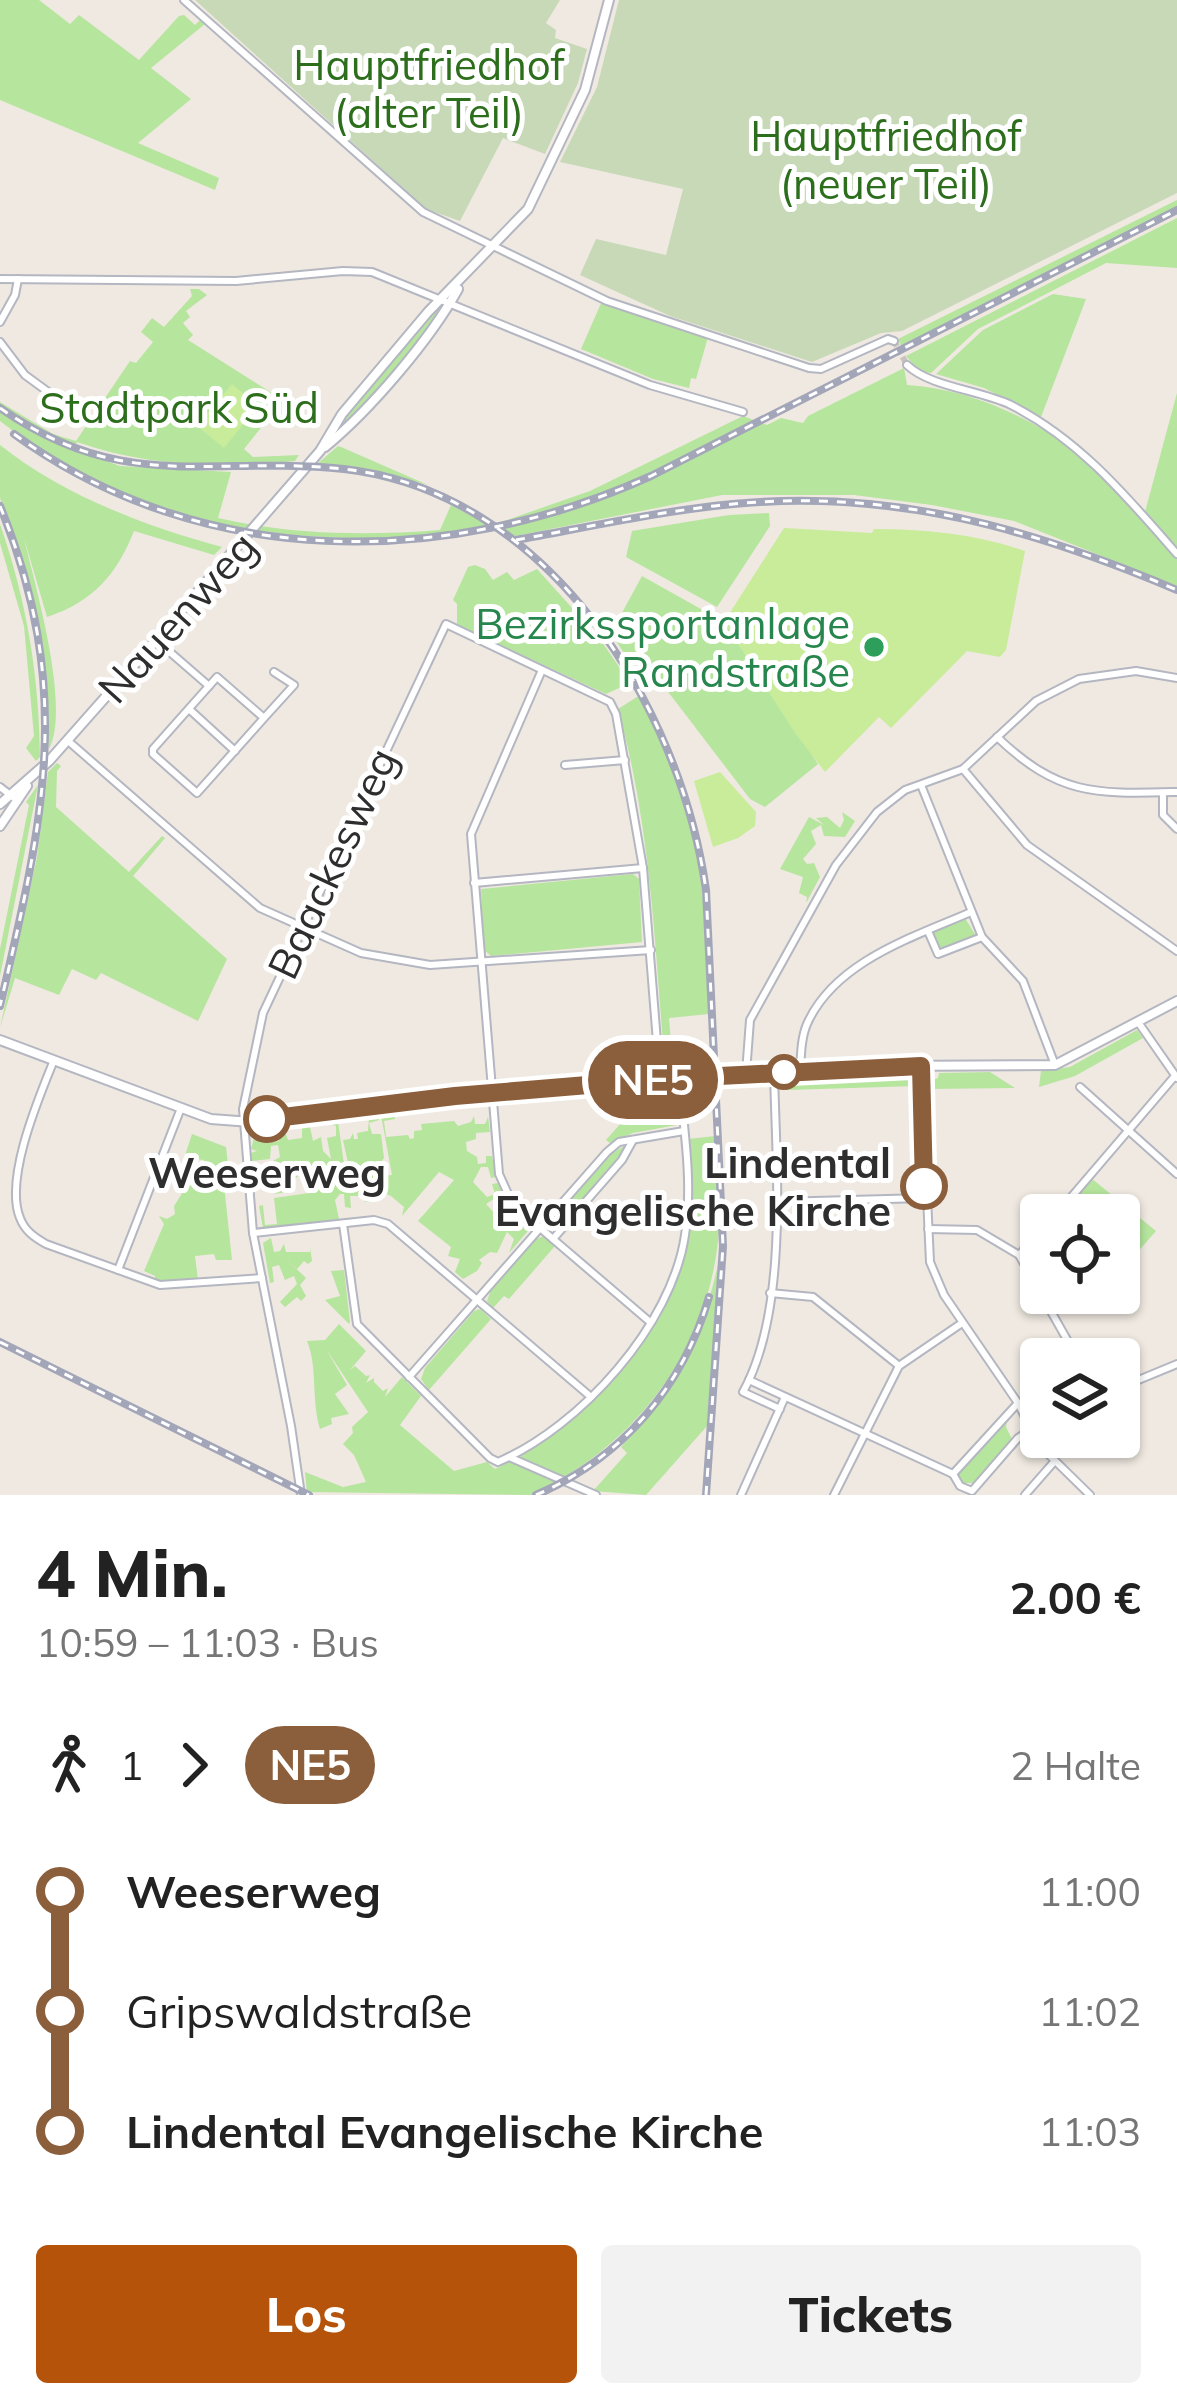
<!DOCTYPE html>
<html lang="de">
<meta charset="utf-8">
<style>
:root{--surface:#fff;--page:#f2f2f2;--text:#222;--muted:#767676;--accent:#b45309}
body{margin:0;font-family:Mulish,sans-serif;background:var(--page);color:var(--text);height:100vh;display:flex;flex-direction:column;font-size:45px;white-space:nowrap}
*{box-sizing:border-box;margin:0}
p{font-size:39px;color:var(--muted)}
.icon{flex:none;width:66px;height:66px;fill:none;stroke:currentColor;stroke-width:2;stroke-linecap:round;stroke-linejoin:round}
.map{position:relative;height:1495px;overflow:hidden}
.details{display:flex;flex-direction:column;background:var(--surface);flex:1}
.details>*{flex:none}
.badge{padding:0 24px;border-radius:39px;font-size:42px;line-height:78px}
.tools{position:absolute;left:1020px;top:1194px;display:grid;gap:24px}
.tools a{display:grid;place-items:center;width:120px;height:120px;border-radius:12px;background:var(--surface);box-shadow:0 3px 9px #0004;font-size:60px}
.map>.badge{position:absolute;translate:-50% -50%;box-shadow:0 0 0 6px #fff}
.legs{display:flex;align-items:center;gap:18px;height:132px;padding:0 36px;font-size:39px}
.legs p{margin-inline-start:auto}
.summary{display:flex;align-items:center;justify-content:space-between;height:204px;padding:0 36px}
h1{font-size:66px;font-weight:800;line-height:90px}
.cta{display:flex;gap:24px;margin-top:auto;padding:24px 36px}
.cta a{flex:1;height:138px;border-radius:12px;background:var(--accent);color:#fff;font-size:48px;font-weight:800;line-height:138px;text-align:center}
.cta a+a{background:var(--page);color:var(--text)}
ul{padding:0 36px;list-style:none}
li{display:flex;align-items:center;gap:42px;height:120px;font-size:45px}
li i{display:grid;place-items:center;width:18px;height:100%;margin:0 15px;background:currentColor}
li i::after{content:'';width:30px;height:30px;margin:-15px;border:9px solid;border-radius:50%;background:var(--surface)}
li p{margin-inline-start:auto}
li:first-child i{background:linear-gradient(#0000 50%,currentColor 0)}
li:last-child i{background:linear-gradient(currentColor 50%,#0000 0)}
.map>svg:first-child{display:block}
.green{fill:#b6e59e}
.cemetery{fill:#c8d9b8}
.pitch{fill:#c9ec9a}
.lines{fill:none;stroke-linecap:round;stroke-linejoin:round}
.minor-tunnel{stroke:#c8c4bd;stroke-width:6;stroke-dasharray:6 3;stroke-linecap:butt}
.minor-casing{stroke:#b4b7c1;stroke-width:10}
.tertiary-casing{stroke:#b4b7c1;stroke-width:12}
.minor{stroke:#fff;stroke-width:6}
.tertiary{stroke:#fff;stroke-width:8}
.rail-casing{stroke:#a3a6b8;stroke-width:8}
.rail{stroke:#fff;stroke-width:3;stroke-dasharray:9;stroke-linecap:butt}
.line-1-casing{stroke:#fff;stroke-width:27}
.line-1{stroke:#8b5e3c;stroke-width:18}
.leisure-dot{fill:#2e9e5b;stroke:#fff;stroke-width:4.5}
.stop-1-dot{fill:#fff;stroke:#8b5e3c;stroke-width:6}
.labels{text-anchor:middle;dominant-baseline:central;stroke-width:10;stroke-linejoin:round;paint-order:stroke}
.park-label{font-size:42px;fill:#2c6e1b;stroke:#fff}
.street-label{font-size:42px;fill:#2e2e2e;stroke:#fff}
.leisure-label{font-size:42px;fill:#27864d;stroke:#fff;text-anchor:end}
.stop-label{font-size:42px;font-weight:bold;fill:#2e2e2e;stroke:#fff;text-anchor:end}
</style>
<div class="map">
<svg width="1177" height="1495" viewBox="0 0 1177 1495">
<rect width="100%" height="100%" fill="#efe9e1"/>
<!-- green -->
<g class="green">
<polygon points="0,0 39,0 70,24 79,15 139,60 179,16 184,15 195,25 200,20 205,24 151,68 191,99 138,143 219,178 215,190 0,100"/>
<polygon points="1177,200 1177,207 901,346 898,339"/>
<polygon points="1177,218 1177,268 1106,263 978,329 931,373 920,372 906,356"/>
<path d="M190,289H199L207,295L186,311L190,317L183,323L193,335L188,340L283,400L244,449L253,457L299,455L295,461C220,468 148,467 77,442L74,449L120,466L231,472L218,518C291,535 365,536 440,530L451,505L490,526L590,491L743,416L767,425L781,418L803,423L808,416L904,368L907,385C969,389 1027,416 1077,451C1105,470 1151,531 1177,559V586L1014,521L932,505L854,495H722L505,538L489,526C462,530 434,536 407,538C380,541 351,538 324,537C203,531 96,496 0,421V402L53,434L76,441L130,361L136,363L153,342L141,332L152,318L164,327L192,296Z"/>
<polygon points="1053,294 1086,299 1041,417 984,388 936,374 983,330"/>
<polygon points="602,301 708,337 696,379 691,378 689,388 653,379 581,349"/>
<polygon points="439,305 444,307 438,318 351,421 339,428 340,421"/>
<polygon points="1177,393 1177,547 1145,512"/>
<path d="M0,445C61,494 144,526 222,547L214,555L134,531C117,574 93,602 47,617L24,538C35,586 71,706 49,749L41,639L23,562L0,498Z"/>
<polygon points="338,446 341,447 428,485 380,472 316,465"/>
<polygon points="769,513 770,526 717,607 626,557 632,531 729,515"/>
<path d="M0,524C27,602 39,675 40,757L36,761L26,748L34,736L24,626L0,543Z"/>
<polygon points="475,565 485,569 493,580 507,572 514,580 537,569 600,639 630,683 606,694 457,625 457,604 453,600 468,567"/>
<polygon points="642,576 724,622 818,764 765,807 750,799 656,676 624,653 611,633"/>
<path d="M640,695C660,738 680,780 691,826C706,888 707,951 709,1014L669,1018L673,1068L665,1069C655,948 651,826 618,709Z"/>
<polygon points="57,763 61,766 57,771 56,807 129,872 162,836 165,838 133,876 227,959 198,1021 101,973 96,980 72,969 59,995 15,978 0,1028 37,857 48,772"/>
<polygon points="38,785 0,976 0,949 29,805 26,802"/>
<polygon points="842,812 855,821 845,837 824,836 821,825 811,831 816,844 803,859 807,864 814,863 820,877 806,903 807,897 799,893 803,877 780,869 809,817 824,825 816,818 827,817 840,828 844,820"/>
<polygon points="633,874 639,879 642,942 491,956 484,950 481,889"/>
<polygon points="965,918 976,936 941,950 933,935 934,931"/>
<polygon points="1137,1030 1143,1038 1075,1076 1039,1087 1041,1071 1070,1067"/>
<polygon points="990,1072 1015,1088 928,1089 928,1082 938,1078 939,1073"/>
<polygon points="901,1074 901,1079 915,1078 916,1086 787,1090 780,1088 777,1082 780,1077"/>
<polygon points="635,1091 639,1095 674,1092 677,1125 633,1133 610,1143 606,1140 621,1123 619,1093"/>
<polygon points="394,1113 395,1119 384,1121 386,1137 408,1135 410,1139 414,1138 414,1131 422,1130 421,1124 454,1121 458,1126 471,1122 474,1116 475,1124 485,1124 488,1117 490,1132 476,1133 476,1139 466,1142 467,1151 477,1157 478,1164 486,1163 486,1156 492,1156 496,1177 491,1178 488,1167 481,1167 473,1182 487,1197 495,1194 492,1184 498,1183 503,1193 486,1204 495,1214 504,1208 500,1200 504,1197 511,1205 497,1225 503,1229 515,1210 527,1222 528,1231 509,1253 514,1239 507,1232 497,1253 490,1252 479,1260 482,1263 477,1271 463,1279 455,1272 460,1259 448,1256 451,1247 418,1221 454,1180 439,1172 402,1216 404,1207 391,1196 373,1189 372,1202 365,1202 364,1196 350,1196 351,1208 345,1207 344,1194 340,1194 335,1200 339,1219 263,1228 259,1206 263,1205 265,1225 277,1224 274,1198 317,1192 321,1182 302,1172 293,1181 294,1191 274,1194 286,1186 283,1163 273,1161 280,1157 278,1145 271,1146 270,1159 252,1161 251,1153 257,1151 251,1149 255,1134 265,1130 267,1143 279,1141 279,1135 286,1134 288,1140 302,1138 302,1128 290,1127 318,1123 318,1126 310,1127 313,1141 321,1137 323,1151 331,1159 327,1138 336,1136 336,1126 325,1122 338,1121 346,1179 359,1179 357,1164 348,1163 343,1140 350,1139 353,1133 354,1139 358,1139 357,1133 368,1131 369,1117 379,1116 379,1120 369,1123 372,1134 381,1134 384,1158 378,1167 373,1165 373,1176 392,1175 381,1115"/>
<polygon points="192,1134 226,1147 228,1165 222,1166 232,1260 216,1260 214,1254 195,1256 198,1280 155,1281 155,1276 144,1271 164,1224 159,1216 167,1219 175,1214 174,1206 183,1192 182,1183 198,1188 204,1160 191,1159 188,1177 178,1177"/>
<path d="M715,1136C717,1167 721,1199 719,1229C712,1335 651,1426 561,1479L517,1460C537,1442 562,1428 583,1410C633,1365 681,1299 690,1231C694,1200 690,1169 688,1139Z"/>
<polygon points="629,1143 629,1148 555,1232 550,1227 554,1218 611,1154"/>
<polygon points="1091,1178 1156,1231 1135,1255 1130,1253 1119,1256 1119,1215 1058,1215"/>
<polygon points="544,1236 555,1246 509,1299 504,1296 493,1308 487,1301 490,1292 536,1239"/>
<polygon points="271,1238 274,1252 280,1251 284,1244 286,1252 310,1252 310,1247 312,1261 308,1264 304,1261 297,1269 282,1255 306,1278 300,1285 306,1296 301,1301 297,1297 285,1307 280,1302 297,1284 294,1276 285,1280 279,1265 272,1267 274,1282 270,1283 263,1243"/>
<path d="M719,1261L707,1426L646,1495L593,1491L627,1453L621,1447C682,1385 699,1344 719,1261Z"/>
<polygon points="344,1270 350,1322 349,1324 325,1300 340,1296 331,1271"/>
<polygon points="480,1309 491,1319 429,1390 421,1379 425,1368 474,1311"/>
<path d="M339,1324L366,1351L350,1370L355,1366L366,1376L370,1375L366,1383L374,1378V1382L383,1391L388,1388L385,1397L402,1377L421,1396L400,1425L454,1471L487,1462L495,1469L511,1461L558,1481L531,1495L307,1492L305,1472L343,1487L366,1482L354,1455L343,1444L353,1433L352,1427L368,1412L326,1349L347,1385L335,1394L349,1414L331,1418L332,1424L320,1429C311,1399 318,1368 307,1341L325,1340Z"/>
<polygon points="1008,1416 1006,1427 1012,1439 975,1483 962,1483 957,1477 958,1472"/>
</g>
<!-- cemetery -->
<g class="cemetery">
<polygon points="195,0 560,0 546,23 556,30 555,38 587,49 578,83 545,154 503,138 460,221 426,209"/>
<polygon points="619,0 1177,0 1177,193 902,331 881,333 812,362 670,316 580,275 596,239 666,255 683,189 560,162 597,87"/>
</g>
<!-- pitch -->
<g class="pitch">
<polygon points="232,384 258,406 224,448 197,426"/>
<path d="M784,528L872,533L874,529C926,529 976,534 1025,551L1006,650L1000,657L967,651L891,728L879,717L825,772L795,733L724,622Z"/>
<polygon points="720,772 756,812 755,826 738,838 713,847 694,781"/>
</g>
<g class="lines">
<!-- minor-tunnel -->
<polyline class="minor-tunnel" points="894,341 907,365"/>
<defs>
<g id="minor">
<polyline points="184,0 423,212 607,301 809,368 821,369 888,339 894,341"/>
<polyline points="0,279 236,281 343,271 372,272 650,385 743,412"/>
<polyline points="0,322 15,295 18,279"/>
<polyline points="0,342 25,375 51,394"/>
<path d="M907,365C930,387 980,390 1011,405C1080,440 1127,497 1177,554"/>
<polyline points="156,640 209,686"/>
<polyline points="542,670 471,834 499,1174 509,1196 526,1216 650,1322"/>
<polyline points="189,709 235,751"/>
<polyline points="264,718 197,793 153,754 153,749 217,677 264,718 294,685 274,672"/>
<path d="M997,737C1059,796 1095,794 1177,792"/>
<polyline points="67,740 260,908 361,953 430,965 651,950"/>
<polyline points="565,765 625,760"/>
<polyline points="963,769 1027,845 1177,951"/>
<polyline points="921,785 982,937 1023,981 1055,1065"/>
<polyline points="0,787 18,801"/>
<polyline points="1163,793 1163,815 1177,829"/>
<polyline points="474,883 643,868"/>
<polyline points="928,931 938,954 982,937"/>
<polyline points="1138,1022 1177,1078"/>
<path d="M54,1060C39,1097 4,1179 20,1218C25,1231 34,1237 46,1244L160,1285L262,1278"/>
<polyline points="921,1066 930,1262 944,1295 1018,1403 1039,1445 1090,1495"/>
<path d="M800,1071C801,1055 801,1038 807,1024C835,961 914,937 971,912"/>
<path d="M774,1072C776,1166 789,1309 743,1392L780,1409"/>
<polyline points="746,1073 750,1020 836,865 877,812 905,790 963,769 1036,701 1079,679 1136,671 1177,678"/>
<polyline points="1080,1087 1177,1174"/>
<polyline points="778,1202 924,1198"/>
<polyline points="1056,1215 1175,1076"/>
<path d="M343,1224L357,1324L490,1458L498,1462C580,1427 672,1325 685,1235C693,1184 684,1129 679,1078"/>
<polyline points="928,1229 977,1230 1019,1255 1078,1359"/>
<polyline points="253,1233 374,1220 388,1224 591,1397"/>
<polyline points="553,1239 622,1160 633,1140"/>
<polyline points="1019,1255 1041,1231"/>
<polyline points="118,1270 181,1108"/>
<polyline points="770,1293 813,1297 898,1365"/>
<polyline points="409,1377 607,1152 619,1142 684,1131"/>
<polyline points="749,1380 953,1474"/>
<polyline points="1119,1388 1177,1364"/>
<polyline points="1018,1403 953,1474 960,1486 972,1491 1018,1438 1041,1423"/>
<polyline points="509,1457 596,1495"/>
<polyline points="301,1495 291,1426 253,1233 243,1109 263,1013 446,624 610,702 616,714 643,868 660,1079"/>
<polyline points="741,1495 785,1397"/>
<polyline points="834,1495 899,1366 962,1323"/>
<polyline points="1025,1495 1053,1463"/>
</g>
<g id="tertiary">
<path d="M325,447C370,410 430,340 458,289"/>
<polyline points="0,804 49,761 156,640 320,451 342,414 428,312 528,209 585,90 609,0"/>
<polyline points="0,826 27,786"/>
<polyline points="0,1040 211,1119 251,1122 455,1097 746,1073 885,1066 1055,1065 1177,1001"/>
</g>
</defs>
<!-- minor casing -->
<use href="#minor" class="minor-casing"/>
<!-- tertiary casing -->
<use href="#tertiary" class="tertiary-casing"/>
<!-- minor -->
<use href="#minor" class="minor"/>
<!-- tertiary -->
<use href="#tertiary" class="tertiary"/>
<defs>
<g id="rail">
<path d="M0,408C125,495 210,455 344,469C547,492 680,704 706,890L723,1246L706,1495"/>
<path d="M14,434C201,570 445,569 651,476L1177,210"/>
<path d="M0,506C75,690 43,822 0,1006"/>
<path d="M516,540C588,527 660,511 733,504C894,489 1030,528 1177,590"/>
<polyline points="0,1342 309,1495"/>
<path d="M536,1495C622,1458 683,1387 709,1297"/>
</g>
</defs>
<!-- rail casing -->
<use href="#rail" class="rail-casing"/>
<!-- rail -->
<use href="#rail" class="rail"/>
</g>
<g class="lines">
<defs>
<polyline id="line-1" points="267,1119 455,1096 660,1079 921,1066 924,1186"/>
</defs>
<!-- line-1 casing -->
<use href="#line-1" class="line-1-casing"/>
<!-- line-1 -->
<use href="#line-1" class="line-1"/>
</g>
<!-- markers -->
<circle class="leisure-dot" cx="874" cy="647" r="12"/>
<g class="stop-1-dot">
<circle cx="784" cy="1072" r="15"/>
<circle cx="267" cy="1119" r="21"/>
<circle cx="924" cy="1186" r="21"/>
</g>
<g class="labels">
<!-- park labels -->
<g class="park-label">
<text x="429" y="64">Hauptfriedhof<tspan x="429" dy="48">(alter Teil)</tspan></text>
<text x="886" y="135">Hauptfriedhof<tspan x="886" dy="48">(neuer Teil)</tspan></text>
<text x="179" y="407">Stadtpark Süd</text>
</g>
<!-- street labels -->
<g class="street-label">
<text transform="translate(177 617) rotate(-48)">Nauenweg</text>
<text transform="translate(332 863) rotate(-65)">Baackesweg</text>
</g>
<!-- leisure labels -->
<g class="leisure-label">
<text x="850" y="623">Bezirkssportanlage<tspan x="850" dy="48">Randstraße</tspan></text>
</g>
<!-- stop labels -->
<g class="stop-label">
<text x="891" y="1162">Lindental<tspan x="891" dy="48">Evangelische Kirche</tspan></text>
<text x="267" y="1172" text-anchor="middle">Weeserweg</text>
</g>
</g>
</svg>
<div class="tools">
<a><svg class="icon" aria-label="locate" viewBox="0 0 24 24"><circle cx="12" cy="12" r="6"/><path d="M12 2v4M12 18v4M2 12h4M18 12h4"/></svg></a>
<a><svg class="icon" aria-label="layers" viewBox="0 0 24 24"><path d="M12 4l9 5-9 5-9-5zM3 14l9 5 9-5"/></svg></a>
</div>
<b class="badge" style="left:653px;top:1080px;background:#8b5e3c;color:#fff">NE5</b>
</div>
<section class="details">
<div class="summary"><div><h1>4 Min.</h1><p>10:59 – 11:03 · Bus</p></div><b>2.00 €</b></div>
<div class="legs"><svg class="icon" aria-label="walk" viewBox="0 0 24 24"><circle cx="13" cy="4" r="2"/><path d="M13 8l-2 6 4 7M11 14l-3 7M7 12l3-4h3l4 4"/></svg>1<svg class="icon" aria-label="forward" viewBox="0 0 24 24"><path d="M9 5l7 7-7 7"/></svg><b class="badge" style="background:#8b5e3c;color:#fff">NE5</b><p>2 Halte</p></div>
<ul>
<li><i style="color:#8b5e3c"></i><b>Weeserweg</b><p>11:00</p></li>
<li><i style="color:#8b5e3c"></i><span>Gripswaldstraße</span><p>11:02</p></li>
<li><i style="color:#8b5e3c"></i><b>Lindental Evangelische Kirche</b><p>11:03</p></li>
</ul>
<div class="cta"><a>Los</a><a>Tickets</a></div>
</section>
